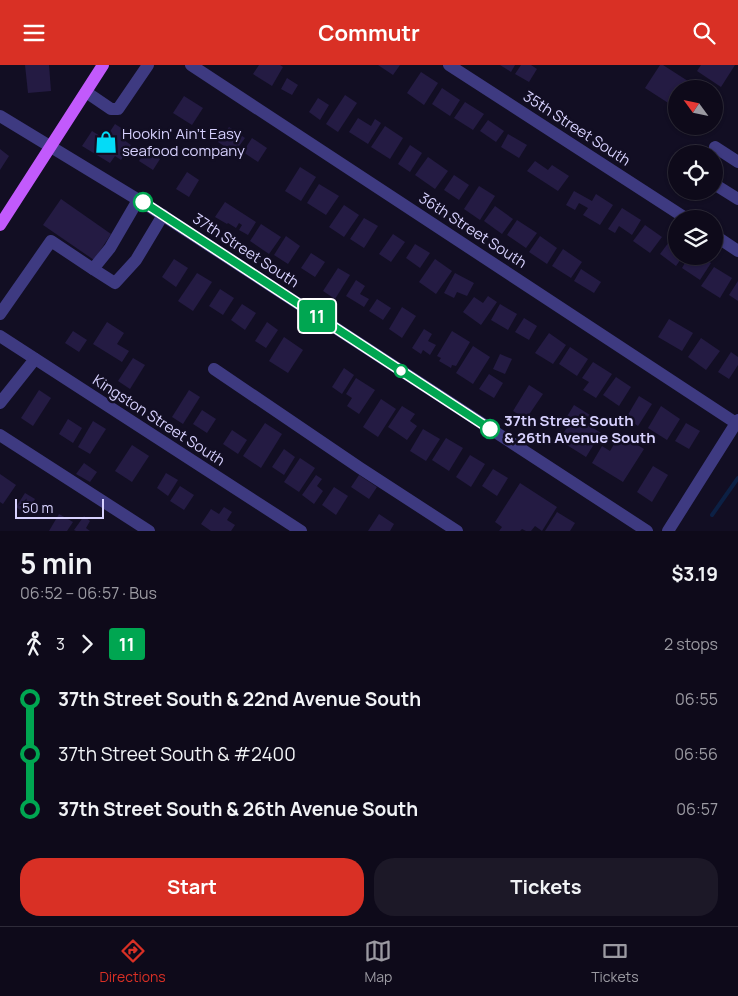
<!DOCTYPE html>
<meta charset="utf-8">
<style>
:root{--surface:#0e0a1a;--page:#1c1827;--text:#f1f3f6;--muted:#9b9aa2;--line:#2e2b39;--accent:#d93025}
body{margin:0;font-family:Manrope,sans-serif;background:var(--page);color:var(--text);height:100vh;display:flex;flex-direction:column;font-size:19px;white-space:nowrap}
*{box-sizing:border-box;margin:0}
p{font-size:16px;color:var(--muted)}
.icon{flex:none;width:28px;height:28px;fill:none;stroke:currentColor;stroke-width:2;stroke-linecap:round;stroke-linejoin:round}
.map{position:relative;height:466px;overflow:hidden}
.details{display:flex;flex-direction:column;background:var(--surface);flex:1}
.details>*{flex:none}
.badge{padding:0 10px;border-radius:4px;font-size:18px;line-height:32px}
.needle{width:32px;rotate:303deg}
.fabs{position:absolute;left:668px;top:15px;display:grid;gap:10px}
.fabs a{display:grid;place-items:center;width:55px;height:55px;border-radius:50%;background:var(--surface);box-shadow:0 1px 4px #0004,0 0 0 1px var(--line);font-size:25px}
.scale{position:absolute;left:15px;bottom:12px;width:89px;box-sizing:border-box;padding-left:5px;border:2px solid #d7d1fe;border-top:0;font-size:14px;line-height:18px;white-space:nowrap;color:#d7d1fe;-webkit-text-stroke:4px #120e23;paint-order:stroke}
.map>.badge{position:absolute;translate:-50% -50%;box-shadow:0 0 0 2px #fff}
.legs{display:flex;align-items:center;gap:8px;height:55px;padding:0 20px;font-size:16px}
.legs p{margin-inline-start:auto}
.summary{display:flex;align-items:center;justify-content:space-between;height:85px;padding:0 20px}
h1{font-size:28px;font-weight:700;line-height:38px}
.cta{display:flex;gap:10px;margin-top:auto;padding:10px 20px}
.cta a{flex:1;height:58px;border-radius:20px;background:var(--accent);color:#fff;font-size:20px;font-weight:700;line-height:58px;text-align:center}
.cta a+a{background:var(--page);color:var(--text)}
ul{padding:0 20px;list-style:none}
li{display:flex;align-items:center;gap:18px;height:55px;font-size:19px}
li i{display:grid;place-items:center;width:8px;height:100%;margin:0 6px;background:currentColor}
li i::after{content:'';width:12px;height:12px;margin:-6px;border:4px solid;border-radius:50%;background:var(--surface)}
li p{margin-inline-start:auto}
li:first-child i{background:linear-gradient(#0000 50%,currentColor 0)}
li:last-child i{background:linear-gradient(currentColor 50%,#0000 0)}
header{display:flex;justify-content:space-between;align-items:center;height:65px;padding:0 20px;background:var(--accent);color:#fff;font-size:22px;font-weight:700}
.dock{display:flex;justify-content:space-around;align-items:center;height:70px;border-top:1px solid var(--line);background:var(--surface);font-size:14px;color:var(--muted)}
.dock a{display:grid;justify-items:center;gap:2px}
.dock .current{color:var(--accent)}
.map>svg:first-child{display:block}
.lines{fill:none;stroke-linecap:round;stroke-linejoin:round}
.stream{stroke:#0c2044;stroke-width:4}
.building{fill:#241b43}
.minor{stroke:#3e3a81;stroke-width:12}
.major{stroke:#c25afc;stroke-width:12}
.line-1-casing{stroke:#fff;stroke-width:11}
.line-1{stroke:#00a651;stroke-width:8}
.stop-1-dot{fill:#fff;stroke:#00a651;stroke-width:2.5}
.labels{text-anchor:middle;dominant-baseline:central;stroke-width:5;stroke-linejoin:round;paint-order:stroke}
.street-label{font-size:15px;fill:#d7d1fe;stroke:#120e23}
.poi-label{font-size:15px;fill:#d7d1fe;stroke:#120e23;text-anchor:start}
.stop-label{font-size:15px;font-weight:bold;fill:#d7d1fe;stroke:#120e23;text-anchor:start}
</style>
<header><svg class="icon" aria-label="menu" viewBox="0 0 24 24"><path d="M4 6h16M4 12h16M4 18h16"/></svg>Commutr<svg class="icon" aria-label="search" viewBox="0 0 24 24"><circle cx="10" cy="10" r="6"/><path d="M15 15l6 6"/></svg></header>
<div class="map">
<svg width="738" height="466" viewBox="0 0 738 466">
<rect width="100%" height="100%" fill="#120e23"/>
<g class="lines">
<!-- stream -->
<polyline class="stream" points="712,450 738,413"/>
</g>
<!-- building -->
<g class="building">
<polygon points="25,0 49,0 51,26 28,28"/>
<polygon points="259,0 280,0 283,2 272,21 253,9"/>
<polygon points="378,0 400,0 393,10"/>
<polygon points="500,0 515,0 511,7"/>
<polygon points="521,0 531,0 537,4 529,17 515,9"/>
<polygon points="660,0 663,0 691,18 688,24 676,24 676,43 645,23"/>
<polygon points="701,0 735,0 721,22 697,6"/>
<polygon points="421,7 438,18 424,40 407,28"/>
<polygon points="287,13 298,20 292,30 281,24"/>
<polygon points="442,23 460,35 450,51 432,39"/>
<polygon points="345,30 357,38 338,67 326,59"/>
<polygon points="184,31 203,43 192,60 173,48"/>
<polygon points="318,33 329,40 320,55 309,47"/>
<polygon points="465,37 484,49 473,65 454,53"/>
<polygon points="358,53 371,61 375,54 381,58 368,79 349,67"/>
<polygon points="488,55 504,66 496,77 480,66"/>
<polygon points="115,59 129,68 124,75 131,80 121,95 115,91 110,98 82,81 92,66 105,74"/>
<polygon points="385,61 403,73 390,94 371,82"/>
<polygon points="229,62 245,73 234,88 218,77"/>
<polygon points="508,69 527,80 519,93 501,82"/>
<polygon points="252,73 267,83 258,97 243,87"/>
<polygon points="410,80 422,88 410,107 398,99"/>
<polygon points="0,84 9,91 0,105"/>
<polygon points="146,85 160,94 153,105 139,96"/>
<polygon points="428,92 448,106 435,124 415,110"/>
<polygon points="535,96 548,105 552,100 569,111 558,126 527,106"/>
<polygon points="300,102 316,112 301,136 285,126"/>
<polygon points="187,107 199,115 189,132 176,124"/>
<polygon points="454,110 469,120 459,135 444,125"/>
<polygon points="319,119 339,131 326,150 307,138"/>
<polygon points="479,121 495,131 480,155 464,144"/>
<polygon points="574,126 592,136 596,129 613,140 600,160 583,150 588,143 579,138 575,145 566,140"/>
<polygon points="61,134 111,169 94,195 43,160"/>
<polygon points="225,137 256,157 248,170 239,165 242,160 239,158 236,163 228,158 227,159 215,152"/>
<polygon points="344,140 359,150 344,172 329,162"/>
<polygon points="495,141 513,154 502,169 484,156"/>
<polygon points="622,143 641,155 632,170 619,161 615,168 608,164"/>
<polygon points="364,153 378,161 364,183 350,174"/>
<polygon points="517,155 537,168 526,183 507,170"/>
<polygon points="261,159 281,172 269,189 250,176"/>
<polygon points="645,160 662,172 650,188 633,176"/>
<polygon points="393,169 405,177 391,197 379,189"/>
<polygon points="286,171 300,181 288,199 274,190"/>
<polygon points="540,171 557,183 547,199 529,187"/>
<polygon points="672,173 676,176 676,191 683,191 676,201 660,189"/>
<polygon points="415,179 430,188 420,203 406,193"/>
<polygon points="563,184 582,197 571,213 552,201"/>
<polygon points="311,188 325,197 315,212 301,203"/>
<polygon points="689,191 700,191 711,198 700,215 682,203"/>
<polygon points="174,194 188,203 176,222 162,212"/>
<polygon points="435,194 452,206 436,229 419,217"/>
<polygon points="714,202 732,213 720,233 701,221"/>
<polygon points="338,203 350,210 335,234 323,226"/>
<polygon points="581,204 601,217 594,228 574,216"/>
<polygon points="197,208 212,217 193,246 178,236"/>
<polygon points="455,208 474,218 467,231 457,227 454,233 444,228"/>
<polygon points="356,215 365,221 360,229 369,234 364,242 346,231"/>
<polygon points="738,216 738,236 729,230"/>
<polygon points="220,224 234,233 223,250 209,241"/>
<polygon points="488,231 497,237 481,260 463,247 474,232 483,238"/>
<polygon points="377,234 391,243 383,255 369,246"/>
<polygon points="242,239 256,248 245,265 231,255"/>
<polygon points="500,239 517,249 508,265 491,255"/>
<polygon points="402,242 416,251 402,273 389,264"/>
<polygon points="524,253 537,261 529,275 515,267"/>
<polygon points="669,254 693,268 682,286 658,272"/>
<polygon points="107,257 124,268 117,279 129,286 122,297 93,279"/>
<polygon points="267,257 278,265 266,283 255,276"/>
<polygon points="424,264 432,269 428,276 436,280 430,290 423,285 421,289 412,283"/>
<polygon points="73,266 87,275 79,287 65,278"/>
<polygon points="452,266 470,277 456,301 452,300 451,303 439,296 441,293 437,291"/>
<polygon points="549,268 566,280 553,299 535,288"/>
<polygon points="284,272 303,285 288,308 269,296"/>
<polygon points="701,273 720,286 706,305 688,292"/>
<polygon points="473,281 490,292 473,319 456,308"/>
<polygon points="570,282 588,294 577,311 559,299"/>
<polygon points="731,287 738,292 738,300 729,314 718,307"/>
<polygon points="500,289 512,294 505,309 493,304"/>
<polygon points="133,293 145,300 130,324 118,316"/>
<polygon points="593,297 612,309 596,333 583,325 589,317 582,313"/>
<polygon points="344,303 354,310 342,329 332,322"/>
<polygon points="489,309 503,318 494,333 479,324"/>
<polygon points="616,312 631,322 619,341 603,330"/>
<polygon points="356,313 375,325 359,349 347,341 352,333 346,329"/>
<polygon points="529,320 543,329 526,354 513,346"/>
<polygon points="39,325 51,333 33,361 21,353"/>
<polygon points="189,325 200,332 183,359 172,352"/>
<polygon points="639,331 652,339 638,361 626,353"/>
<polygon points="381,334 396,344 378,372 363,362"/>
<polygon points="574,340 590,350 585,358 601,368 586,392 559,375 568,361 563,358"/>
<polygon points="402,341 415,349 410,356 417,361 407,375 388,362"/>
<polygon points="661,341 680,354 667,375 648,363"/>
<polygon points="202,345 216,354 207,368 193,359"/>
<polygon points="68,354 82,363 73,378 59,369"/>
<polygon points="93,356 106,364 90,389 78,382"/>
<polygon points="265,358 282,369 261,403 243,391"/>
<polygon points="686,358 700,366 689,384 675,376"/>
<polygon points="423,364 440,374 426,396 410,386"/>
<polygon points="232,365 247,375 238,389 223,379"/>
<polygon points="620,369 644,384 623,417 592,398 602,381 610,386"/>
<polygon points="446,373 463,383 449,406 432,395"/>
<polygon points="132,380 149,391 132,417 115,406"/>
<polygon points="284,384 295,392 284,410 272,402"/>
<polygon points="470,390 485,399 471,422 456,412"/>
<polygon points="300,393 315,403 299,427 284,417"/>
<polygon points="84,398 97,407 90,417 76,409"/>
<polygon points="653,401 668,410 652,437 637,427"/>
<polygon points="493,404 508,413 497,431 482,421"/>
<polygon points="166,408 178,415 168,431 157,423"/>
<polygon points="0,409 16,420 3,439 0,437"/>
<polygon points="316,410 322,414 317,421 323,426 314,439 302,430"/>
<polygon points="359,410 377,422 369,434 351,422"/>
<polygon points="520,418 557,442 542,466 535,461 531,466 526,466 522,464 520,466 499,466 502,462 495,457"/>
<polygon points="180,421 194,430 184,445 170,436"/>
<polygon points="334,422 348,431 336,450 322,440"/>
<polygon points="25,428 35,434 26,449 16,442"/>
<polygon points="224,442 232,447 227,455 235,460 231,466 211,466 201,459 211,444 219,449"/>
<polygon points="557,447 575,458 570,466 545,466"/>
<polygon points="59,449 73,457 67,466 49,466"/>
<polygon points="379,449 394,459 390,466 368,466"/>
<polygon points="84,451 90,456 86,463 90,466 76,466 74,465"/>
</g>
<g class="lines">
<!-- minor -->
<g class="minor">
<polyline points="191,0 736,358"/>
<polyline points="449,0 687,154"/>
<polyline points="86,27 111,44 118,44 148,0"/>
<polyline points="0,51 150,142 647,466"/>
<polyline points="715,82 738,97"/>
<polyline points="714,119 738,134"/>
<polyline points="714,170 738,186"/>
<polyline points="93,204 115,218 136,195 163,150"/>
<polyline points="0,249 51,176 93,204 110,183 138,135"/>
<polyline points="0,271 301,466"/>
<polyline points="214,304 360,403 457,466"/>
<polyline points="0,338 35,294"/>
<polyline points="0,370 149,466"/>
<polyline points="668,466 738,355"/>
</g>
<!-- major -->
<polyline class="major" points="0,160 103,0"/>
</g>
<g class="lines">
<defs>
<polyline id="line-1" points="143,137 490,364"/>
</defs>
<!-- line-1 casing -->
<use href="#line-1" class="line-1-casing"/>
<!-- line-1 -->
<use href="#line-1" class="line-1"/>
</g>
<!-- icons -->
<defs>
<symbol id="shop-bare" viewBox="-9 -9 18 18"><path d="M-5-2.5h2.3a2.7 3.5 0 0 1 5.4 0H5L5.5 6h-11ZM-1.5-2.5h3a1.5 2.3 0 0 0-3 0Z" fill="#04dbf7" stroke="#120e23" stroke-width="2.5" paint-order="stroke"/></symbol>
</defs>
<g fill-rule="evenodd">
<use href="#shop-bare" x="90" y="61" width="32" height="32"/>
</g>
<!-- markers -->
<g class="stop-1-dot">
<circle cx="143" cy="137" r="9"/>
<circle cx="401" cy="306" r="6"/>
<circle cx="490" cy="364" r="9"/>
</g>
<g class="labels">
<!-- street labels -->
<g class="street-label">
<text transform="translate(577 63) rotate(33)">35th Street South</text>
<text transform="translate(473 165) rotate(33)">36th Street South</text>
<text transform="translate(246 185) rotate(33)">37th Street South</text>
<text transform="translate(159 355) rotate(33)">Kingston Street South</text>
</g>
<!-- poi labels -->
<g class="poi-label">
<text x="122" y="68">Hookin' Ain't Easy<tspan x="122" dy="17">seafood company</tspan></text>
</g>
<!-- stop labels -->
<g class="stop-label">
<text x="504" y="355">37th Street South<tspan x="504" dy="17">&amp; 26th Avenue South</tspan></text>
</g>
</g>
</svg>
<div class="fabs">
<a><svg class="needle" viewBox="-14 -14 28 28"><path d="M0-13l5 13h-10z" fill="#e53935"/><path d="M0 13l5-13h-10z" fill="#9b9aa2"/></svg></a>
<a><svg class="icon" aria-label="locate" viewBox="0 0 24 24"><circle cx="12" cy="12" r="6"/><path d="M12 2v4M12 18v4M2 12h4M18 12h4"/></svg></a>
<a><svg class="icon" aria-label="layers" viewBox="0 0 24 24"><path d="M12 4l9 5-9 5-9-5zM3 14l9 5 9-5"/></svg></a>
</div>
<div class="scale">50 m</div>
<b class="badge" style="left:317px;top:251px;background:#00a651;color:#fff">11</b>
</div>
<section class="details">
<div class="summary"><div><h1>5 min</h1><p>06:52 – 06:57 · Bus</p></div><b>$3.19</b></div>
<div class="legs"><svg class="icon" aria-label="walk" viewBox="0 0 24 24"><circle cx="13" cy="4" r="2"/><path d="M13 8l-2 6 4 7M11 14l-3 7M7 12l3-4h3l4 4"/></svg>3<svg class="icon" aria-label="forward" viewBox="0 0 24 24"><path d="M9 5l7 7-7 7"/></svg><b class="badge" style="background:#00a651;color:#fff">11</b><p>2 stops</p></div>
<ul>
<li><i style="color:#00a651"></i><b>37th Street South &amp; 22nd Avenue South</b><p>06:55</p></li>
<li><i style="color:#00a651"></i><span>37th Street South &amp; #2400</span><p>06:56</p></li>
<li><i style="color:#00a651"></i><b>37th Street South &amp; 26th Avenue South</b><p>06:57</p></li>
</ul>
<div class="cta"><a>Start</a><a>Tickets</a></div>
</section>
<nav class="dock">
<a class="current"><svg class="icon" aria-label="directions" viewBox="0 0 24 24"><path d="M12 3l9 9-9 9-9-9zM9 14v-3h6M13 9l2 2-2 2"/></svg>Directions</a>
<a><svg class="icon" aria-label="map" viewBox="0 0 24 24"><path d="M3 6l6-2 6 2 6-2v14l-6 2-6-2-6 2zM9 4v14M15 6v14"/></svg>Map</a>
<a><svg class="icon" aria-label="tickets" viewBox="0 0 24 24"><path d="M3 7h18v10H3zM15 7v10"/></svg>Tickets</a>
</nav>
